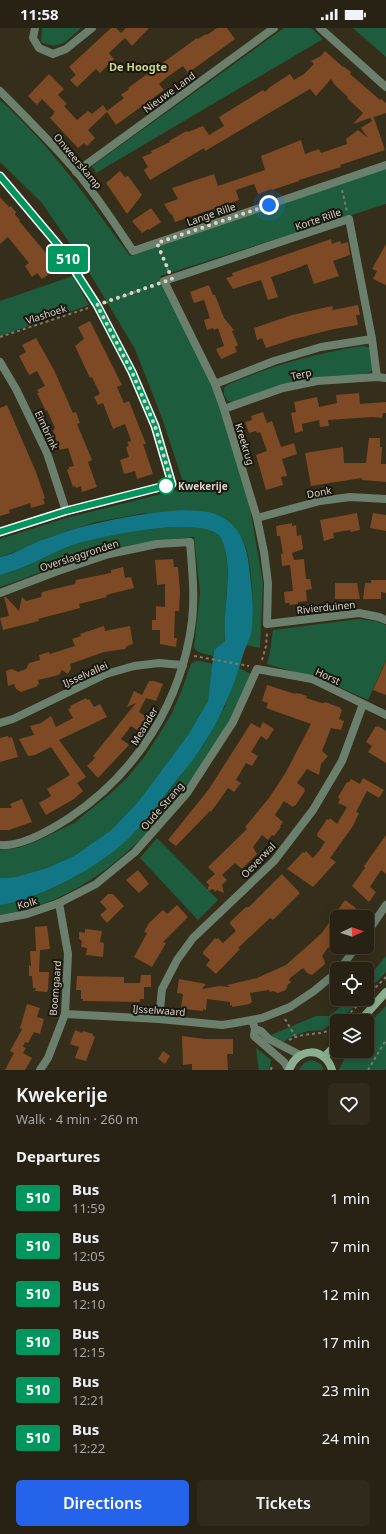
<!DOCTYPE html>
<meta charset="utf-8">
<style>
:root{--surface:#282214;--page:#302a1d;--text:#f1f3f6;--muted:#a5a4a0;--line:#443f34;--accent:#2563eb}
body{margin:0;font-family:"Noto Sans",sans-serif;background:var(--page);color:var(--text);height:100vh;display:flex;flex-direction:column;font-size:15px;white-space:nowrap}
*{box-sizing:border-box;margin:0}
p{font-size:13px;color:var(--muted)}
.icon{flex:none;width:22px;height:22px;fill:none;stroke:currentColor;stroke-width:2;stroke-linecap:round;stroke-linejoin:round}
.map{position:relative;height:1042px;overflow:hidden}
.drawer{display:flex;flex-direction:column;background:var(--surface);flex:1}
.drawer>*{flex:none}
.badge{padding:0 8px;border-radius:3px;font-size:14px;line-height:26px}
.needle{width:26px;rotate:87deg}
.fabs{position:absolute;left:330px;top:882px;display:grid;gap:8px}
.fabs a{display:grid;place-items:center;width:44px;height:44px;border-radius:6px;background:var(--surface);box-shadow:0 2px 10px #0003,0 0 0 1px var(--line);font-size:20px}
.you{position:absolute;width:20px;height:20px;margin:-10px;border:3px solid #fff;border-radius:50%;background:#1a73e8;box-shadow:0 0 0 6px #1a73e833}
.map>.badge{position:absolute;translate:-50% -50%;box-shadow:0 0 0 2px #fff}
h2{padding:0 16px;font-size:15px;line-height:36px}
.round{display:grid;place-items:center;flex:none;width:42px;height:42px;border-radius:6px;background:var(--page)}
.summary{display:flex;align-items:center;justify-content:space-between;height:68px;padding:0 16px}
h1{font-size:19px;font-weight:600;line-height:30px}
.action{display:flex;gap:8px;margin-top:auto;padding:8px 16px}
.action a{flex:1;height:46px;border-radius:6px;background:var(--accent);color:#fff;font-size:16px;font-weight:600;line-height:46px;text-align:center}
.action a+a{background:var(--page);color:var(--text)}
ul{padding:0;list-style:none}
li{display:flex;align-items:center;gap:12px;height:48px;padding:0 16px}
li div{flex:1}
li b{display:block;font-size:15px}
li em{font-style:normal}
li .badge{min-width:44px;font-weight:700;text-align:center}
.status{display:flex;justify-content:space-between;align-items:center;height:28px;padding:0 20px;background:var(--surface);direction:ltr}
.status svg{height:11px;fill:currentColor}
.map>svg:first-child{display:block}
.green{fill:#1d5d3d}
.water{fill:#117787}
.building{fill:#7e4925}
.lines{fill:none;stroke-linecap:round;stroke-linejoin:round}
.path{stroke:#807a6a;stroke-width:2;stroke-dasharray:3 3;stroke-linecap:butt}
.street{stroke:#6a806d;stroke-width:8}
.secondary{stroke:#8aaf90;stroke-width:8}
.line-casing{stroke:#fff;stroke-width:9}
.line{stroke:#00965e;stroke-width:6}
.walk{stroke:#d8d4c8;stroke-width:4;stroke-dasharray:0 7.2}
.stop-dot{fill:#fff;stroke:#00965e;stroke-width:2}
.labels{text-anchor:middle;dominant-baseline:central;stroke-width:4;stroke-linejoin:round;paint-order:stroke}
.street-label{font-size:10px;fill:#d8d4c8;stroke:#19170e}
.stop-label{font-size:10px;font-weight:bold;fill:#d8d4c8;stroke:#19170e;text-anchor:start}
.neighbourhood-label{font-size:11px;font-weight:bold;fill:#c9d88c;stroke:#19170e}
</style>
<div class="status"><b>11:58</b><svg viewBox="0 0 49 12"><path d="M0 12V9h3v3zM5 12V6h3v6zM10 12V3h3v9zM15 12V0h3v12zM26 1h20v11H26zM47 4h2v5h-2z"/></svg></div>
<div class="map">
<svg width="386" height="1042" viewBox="0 0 386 1042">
<rect width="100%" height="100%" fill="#352e1a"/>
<!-- green -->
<g class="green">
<path d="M42,0H81C66,13 61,23 41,14Z"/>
<polygon points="284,0 311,0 323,11 96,145 92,138"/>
<polygon points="353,0 386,0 386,29"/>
<path d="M0,72C51,117 90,174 130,228L386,141V176L160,248L222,375L248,469L263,555L260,620L246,617C257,601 252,547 248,527C247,521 244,515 242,510L145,485L96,494L44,511L23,521L0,529V511L66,490L185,460L162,390L135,321L86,239L42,175L0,134Z"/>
<polygon points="73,248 89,277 0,308 0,273"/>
<path d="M362,318L369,319L371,322L374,341C366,349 344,346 333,348C298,351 265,364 232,374L228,373L224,367V360L227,357C274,337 312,326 362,318Z"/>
<path d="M193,498C202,500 214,501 220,508C234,525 223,590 225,613L214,622L213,628C206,626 199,626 194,620L200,564L194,509C150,512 105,521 63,536C42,543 21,552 0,559V547C13,543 25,539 37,533C48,528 59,522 70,518C106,504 155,500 193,498Z"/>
<polygon points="359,591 376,593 386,597 386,632 368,672 328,654 267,636 270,624 273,602"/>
<polygon points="195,633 201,633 213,636 208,673 188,707 138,774 110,803 74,828 47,840 16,849 0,850 0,822 18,820 35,814 74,795 111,765 127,750 145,728 160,705 172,685 181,664 191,636"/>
<path d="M239,640L251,646C244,660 238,676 231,690C223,706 213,722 203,737C198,744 191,751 186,758C140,821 79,875 0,887V877L37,867L62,856L78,847L133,806L149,789L203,718L225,678Z"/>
<polygon points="157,810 218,872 198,892 140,830"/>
<polygon points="386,928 386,944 367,964 367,951"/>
<polygon points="349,971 361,971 353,980 323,1002 308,1003 293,1008 283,1014 271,1007 316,988 329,988 337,982"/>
<polygon points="386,978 386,1041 385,1042 339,1042 348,1023 367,1023 367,997"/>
<polygon points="256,1020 271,1032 269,1042 259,1042"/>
<polygon points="312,1032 321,1036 324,1042 299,1042 304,1035"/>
</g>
<!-- water -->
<path class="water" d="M182,482C192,483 205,482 215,486C242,496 248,521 250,547C252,564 254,581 252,598C252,608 246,617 243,627C234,659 221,689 203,717C194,732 182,745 172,758C160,774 148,791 134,805C103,837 44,870 0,877V850L16,849L47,840L74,828L110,803L138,774L188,707L208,673L214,622L225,613C222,582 235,538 221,510C208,485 93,509 70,518C59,522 48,528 37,533C25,539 13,543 0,547V529C16,526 30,516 45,511C90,494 135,486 182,482Z"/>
<!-- building -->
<g class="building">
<polygon points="111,0 116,0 121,5 126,0 149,0 132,18 125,10 109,25 114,31 100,45 96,41 77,59 70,52 76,47 69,39"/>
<polygon points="217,0 227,0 235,11 188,45 183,38 166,50 159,56 164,62 116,97 107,84 88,102 95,110 87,118 84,115 78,120 50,90 54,86 53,85 55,84 42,71 37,77 28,68 49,46 64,61 58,67 67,76 64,78 77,92 88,83 92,86 103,77 107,83 124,70 121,67 129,61 128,60 197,10 198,11 206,6 207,7"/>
<polygon points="325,23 343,39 343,38 351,44 350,46 380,72 381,71 386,75 386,85 374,89 373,87 385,122 340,137 341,139 299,152 299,153 272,162 271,161 258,166 254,156 236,162 239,172 175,194 172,186 171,187 164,176 178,171 172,160 214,146 218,158 265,142 261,128 301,112 305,126 319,121 321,125 347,116 346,111 358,102 368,110 361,100 372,93 370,90 353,96 363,85 347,70 348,69 334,56 331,51 316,68 310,61 205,123 204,120 150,152 144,142 148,139 142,129 152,125 151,123 170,114 169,113 183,105 187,103 188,104 203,98 209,107 224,98 219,89 263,62 265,64 270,59 290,46 294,52 304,46 314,36 311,33 321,28"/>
<polygon points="120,143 125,149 128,148 142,167 127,186 106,155"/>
<polygon points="0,169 9,179 11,178 16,184 15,187 20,192 19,193 56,237 55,243 52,246 50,245 42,251 37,245 32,249 25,238 29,235 8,209 0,216"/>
<polygon points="151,180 161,194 149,202 148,201 142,205 132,193"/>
<polygon points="331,211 332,216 340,213 341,216 348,214 350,227 333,233 339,248 314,256 307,236 295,241 271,249 278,269 268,272 261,252 233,261 226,250 233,248 232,245"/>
<polygon points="386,216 386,257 373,251 377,243 372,241"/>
<polygon points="209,257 213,267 215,267 224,290 234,302 232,303 238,317 235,319 237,324 221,331 216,321 224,318 218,300 214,302 213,300 207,302 204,292 210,290 204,272 194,275 190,264"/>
<polygon points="358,277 360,287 356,287 358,297 334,301 294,311 266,320 262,310 257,312 254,300 292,287 332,278 333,282"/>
<polygon points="90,293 122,357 117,359 124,375 129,373 146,416 143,416 153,446 137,451 135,443 124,446 120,432 129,429 126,419 129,418 127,414 131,413 125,396 113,401 103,375 98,377 94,369 100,366 92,349 90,350 75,318 84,311 78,299"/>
<polygon points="36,310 54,342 73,385 76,384 80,395 77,396 92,432 88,434 97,459 82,464 81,458 76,460 75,458 73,459 67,442 69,441 69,439 74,438 68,420 60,422 53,403 55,400 47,382 46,383 37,365 39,365 37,362 45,358 37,343 29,347 19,328 26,324 22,317"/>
<polygon points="359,365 360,376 386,374 386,385 383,385 382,390 373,389 328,392 329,398 320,399 319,392 302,396 303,403 295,405 291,385 296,384 294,374 317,369 319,379 337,375 336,367"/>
<polygon points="7,377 36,444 45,470 43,471 45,476 31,480 30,475 9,482 10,485 0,488 0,380"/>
<polygon points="263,384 267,395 272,393 281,419 294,415 297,426 282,431 287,448 281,449 283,457 266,462 256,427 267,423 260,404 257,405 256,403 249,405 245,394 252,392 251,388"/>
<polygon points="369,410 380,410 380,419 382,419 381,436 386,436 386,454 362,452 362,450 311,458 305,425 343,419 344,435 366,435"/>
<polygon points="357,485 360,502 351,504 350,502 333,505 334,510 324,513 320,492"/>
<polygon points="373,485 386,487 386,503 370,500"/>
<polygon points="292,495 292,498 296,497 297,508 301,507 303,521 292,525 294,532 304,531 306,551 310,551 312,561 306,562 307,573 298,574 298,576 290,577 289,575 285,575 284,564 293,563 290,537 282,538 281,526 283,526 280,508 277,508 276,498"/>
<polygon points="173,531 174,539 178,539 180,563 179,583 175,583 174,610 177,610 176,619 160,616 160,602 152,602 152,592 156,592 156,578 165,579 165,556 157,557 155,532"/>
<polygon points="123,539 125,550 131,549 134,560 106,567 107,569 79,576 80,580 38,591 39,593 3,602 0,590 9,588 4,569 6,569 19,583 22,569 26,573 41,569 42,564 75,556 76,552 111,545 111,542"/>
<polygon points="371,552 386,552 386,565 381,564 381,571 363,571 365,555 371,555"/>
<polygon points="335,555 357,555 360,571 335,571"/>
<polygon points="104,598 105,603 130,598 133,616 127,618 125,621 104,624 70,636 71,640 68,646 62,642 59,647 38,652 39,656 37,657 38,658 21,664 16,661 14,656 8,658 6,643 12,641 18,644 26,641 29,635 40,632 39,627 49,624 50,626 75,618 72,611 81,608 80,606"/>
<polygon points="386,633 386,667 373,662"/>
<polygon points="149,653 154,653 163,656 156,673 146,670 139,684 147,689 140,701 138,700 137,702 131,698 121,711 129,717 98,750 87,738 95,730 93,728 136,675 127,679 134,663 142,667"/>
<polygon points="267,657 295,666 296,665 301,666 307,668 306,670 322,675 324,675 325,674 341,680 340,681 342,682 339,691 344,693 341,702 331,700 322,723 328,728 321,736 319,747 307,741 297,755 305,761 304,762 305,763 295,778 294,777 293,779 284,773 275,787 283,794 280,798 281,799 274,808 272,807 268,812 262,807 253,819 257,826 242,841 235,835 222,847 227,852 222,857 224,865 217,862 215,864 213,861 207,863 209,857 206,854 215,846 208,839 247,801 245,799 269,770 286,744 311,696 266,680 268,675 262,673"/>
<polygon points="86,670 87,672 89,671 94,679 100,676 107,689 59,712 86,749 77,755 83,763 74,771 46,787 39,775 51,768 47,761 70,747 51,719 35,727 28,728 19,711 34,707 30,698 41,695 51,688 56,699 73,690 68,681 71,680 70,678"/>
<polygon points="263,694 274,701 267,712 261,708 251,724 258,728 252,738 246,735 236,752 241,755 234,764 228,760 211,784 210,783 176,818 168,812 209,761 251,695 260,700"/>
<polygon points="376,698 377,699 378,698 386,703 386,735 368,724 372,718 366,714"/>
<polygon points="8,708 9,710 12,709 18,729 0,734 0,710"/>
<polygon points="363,750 384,762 379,770 367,763 356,784 359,785 353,798 330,830 336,834 313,859 287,841 303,824 305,825 306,823 313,830 319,823 325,814 317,808 318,807 317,806 327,791 329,792 330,790 337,796 347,779 338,775 340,771 338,769 347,754 349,754 351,751 360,756"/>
<polygon points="22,771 32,794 9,802 0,802 0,780 12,780 10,776"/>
<polygon points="386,807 386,846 381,842 370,859 376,864 369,874 352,858 365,840 364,838"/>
<polygon points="138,842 149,856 139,865 126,852"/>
<polygon points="282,846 300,865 273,892 270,890 238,920 240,921 216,946 206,937 210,932 203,926 203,924 215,910 217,911 218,910 223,915 236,903 230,896 230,894 246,879 249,879"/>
<polygon points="108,866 113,866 124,878 107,895 100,887 107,881 100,874"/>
<polygon points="345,872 356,880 349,889 337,889 337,913 327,921 322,928 324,931 325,936 312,947 307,945 303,940 289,951 291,955 288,956 286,962 278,965 273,963 270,964 269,962 250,965 252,974 250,975 250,976 232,979 232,977 230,978 230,974 207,971 206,982 203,981 203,983 184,981 184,979 181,979 183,966 177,965 179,951 206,956 202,961 219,958 230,959 227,957 257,950 286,937 321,906"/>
<polygon points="177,877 188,889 163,914 166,915 152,939 134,929 147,905 144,904 149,895 163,882 167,886"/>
<polygon points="47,898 50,921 40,922 39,944 49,944 48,962 47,964 35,963 36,960 33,960 32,948 29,948 29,937 31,938 30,923 36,923 35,899"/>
<polygon points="85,901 102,903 100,914 104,915 103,929 86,927 87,920 81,919 82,913 79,911 79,904 85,905"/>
<polygon points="141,947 151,947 151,959 144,959 144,971 140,971 140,974 83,973 83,971 81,971 81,962 76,962 77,948 124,949 124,955 140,955"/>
<polygon points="27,976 40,980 37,989 44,991 40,1006 34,1004 28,1015 25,1014 23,1019 26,1020 23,1025 32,1030 25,1042 5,1042 14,1025 10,1023 22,1001 20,1000"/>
<polygon points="75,1002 82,1005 83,1003 93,1006 93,1008 95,1009 86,1033 75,1030 79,1019 70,1016"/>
<polygon points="182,1008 205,1011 233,1011 233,1026 227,1026 228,1042 192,1042 192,1036 183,1037"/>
<polygon points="163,1023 170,1028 165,1036 158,1031"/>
</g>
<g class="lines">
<!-- path -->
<g class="path">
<polyline points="342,162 347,183"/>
<polyline points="160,224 168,242"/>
<polyline points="105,275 156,256"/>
<polyline points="0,309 88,280"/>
<polyline points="194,628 249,638"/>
<polyline points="262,632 266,618 267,605"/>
<polyline points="367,968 386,949"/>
<polyline points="285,991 295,1008"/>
<polyline points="342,993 364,971"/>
<path d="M289,1012C304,1003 323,1009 337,998"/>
<polyline points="271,1042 272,1037"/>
<polyline points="368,1042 386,1012"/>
</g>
<!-- street -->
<g class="street">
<polyline points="35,0 33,10 39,20 53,26 66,21 92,0"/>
<polyline points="320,0 386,59"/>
<path d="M0,63C26,89 52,115 76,143C97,168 115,196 133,223L386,137"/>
<polyline points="76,144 274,0"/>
<polyline points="0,148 59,218 97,277 132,344 155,398 172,456 66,483 0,504"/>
<polyline points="0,334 16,361 47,425 66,483"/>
<polyline points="377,349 372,311 349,191 164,253 215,356 224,381 257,490 264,524 268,555 267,596 359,585 379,589 386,592"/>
<polyline points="215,356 274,333 321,319 372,311"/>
<polyline points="224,381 283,360 317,353 377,349 386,350"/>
<polyline points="257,490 320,473 350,469 386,471"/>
<path d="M0,565L58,543L109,526L157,516L190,514C192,540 195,567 192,593C182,673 137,745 69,790C52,801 22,819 0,817"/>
<polyline points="0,695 13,691 106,646 134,638 159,635 183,637"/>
<polyline points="0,891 27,886 59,875 96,856 135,824 187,765 233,694 257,641 312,651 386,687"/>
<polyline points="367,905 386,877"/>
<polyline points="340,941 356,919"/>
<polyline points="65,986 159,991 222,997 235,995 262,990 290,979 314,963 337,944"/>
<polyline points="159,991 162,961 177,932 193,910 274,833 313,782 342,733 363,676"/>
<polyline points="252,992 255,1001 254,1008 284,1034 289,1042"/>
<polyline points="255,1001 261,1003 269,1011 300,1027"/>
<polyline points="40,1042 48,1030 65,986 68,926 59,875"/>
</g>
<!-- secondary -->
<g class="secondary">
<polyline points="360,993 386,964"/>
<polyline points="324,1029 337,1016"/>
<path d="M289,1042C297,1019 325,1018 332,1042"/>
</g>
</g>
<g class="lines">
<defs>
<polyline id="line" points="0,148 59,218 97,277 132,344 155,398 172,456 66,483 0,504"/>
</defs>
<!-- line casing -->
<use href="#line" class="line-casing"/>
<!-- line -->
<use href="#line" class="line"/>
<!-- walk -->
<polyline class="walk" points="166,458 172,456 155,398 132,344 97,277 172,251 157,215 269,177"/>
</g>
<!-- markers -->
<circle class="stop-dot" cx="166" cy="458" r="8"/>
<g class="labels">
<!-- street labels -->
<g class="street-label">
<text transform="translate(169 64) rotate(-36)">Nieuwe Land</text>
<text transform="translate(78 133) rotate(50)">Onweerskamp</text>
<text transform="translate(211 186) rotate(-19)">Lange Rille</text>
<text transform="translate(318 191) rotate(-19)">Korte Rille</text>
<text transform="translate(46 286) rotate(-18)">Vlashoek</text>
<text transform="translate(301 346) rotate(-12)">Terp</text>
<text transform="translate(47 402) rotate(65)">Eimbrink</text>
<text transform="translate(245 416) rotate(73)">Kreekrug</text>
<text transform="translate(319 464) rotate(-11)">Donk</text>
<text transform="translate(79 527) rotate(-18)">Overslaggronden</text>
<text transform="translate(326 579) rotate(-6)">Rivierduinen</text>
<text transform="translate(85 646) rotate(-24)">IJsselvallei</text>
<text transform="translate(328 648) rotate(25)">Horst</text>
<text transform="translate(144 698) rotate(-59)">Meander</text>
<text transform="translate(162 778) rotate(-49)">Oude Strang</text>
<text transform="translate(258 832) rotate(-46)">Oeverwal</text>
<text transform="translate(27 875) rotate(-16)">Kolk</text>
<text transform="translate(55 960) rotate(-85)">Boomgaard</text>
<text transform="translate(159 982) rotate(4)">IJsselwaard</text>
</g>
<!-- stop labels -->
<g class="stop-label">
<text x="178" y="458">Kwekerije</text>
</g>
<!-- neighbourhood labels -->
<g class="neighbourhood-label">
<text x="138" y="38">De Hoogte</text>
</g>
</g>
</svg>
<div class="fabs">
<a><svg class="needle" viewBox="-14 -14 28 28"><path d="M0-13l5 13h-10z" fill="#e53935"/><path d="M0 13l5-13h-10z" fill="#a5a4a0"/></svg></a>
<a><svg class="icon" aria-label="locate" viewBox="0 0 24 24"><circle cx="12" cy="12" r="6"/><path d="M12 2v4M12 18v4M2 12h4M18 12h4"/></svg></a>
<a><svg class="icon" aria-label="layers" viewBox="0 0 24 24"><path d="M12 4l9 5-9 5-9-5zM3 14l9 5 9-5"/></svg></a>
</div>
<div class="you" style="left:269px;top:177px"></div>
<b class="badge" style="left:68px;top:231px;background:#00965e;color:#fff">510</b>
</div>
<section class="drawer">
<div class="summary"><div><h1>Kwekerije</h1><p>Walk · 4 min · 260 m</p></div><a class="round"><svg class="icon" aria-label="heart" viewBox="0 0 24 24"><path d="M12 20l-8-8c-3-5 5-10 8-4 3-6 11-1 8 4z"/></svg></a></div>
<h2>Departures</h2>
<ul>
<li><span class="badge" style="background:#00965e;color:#fff">510</span><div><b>Bus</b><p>11:59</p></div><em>1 min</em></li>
<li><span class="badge" style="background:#00965e;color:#fff">510</span><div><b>Bus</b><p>12:05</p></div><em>7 min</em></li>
<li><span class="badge" style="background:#00965e;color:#fff">510</span><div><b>Bus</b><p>12:10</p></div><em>12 min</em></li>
<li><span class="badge" style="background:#00965e;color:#fff">510</span><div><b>Bus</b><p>12:15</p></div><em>17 min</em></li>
<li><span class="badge" style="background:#00965e;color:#fff">510</span><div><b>Bus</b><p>12:21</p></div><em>23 min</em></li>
<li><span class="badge" style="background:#00965e;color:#fff">510</span><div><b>Bus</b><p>12:22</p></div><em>24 min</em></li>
</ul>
<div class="action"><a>Directions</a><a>Tickets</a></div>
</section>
